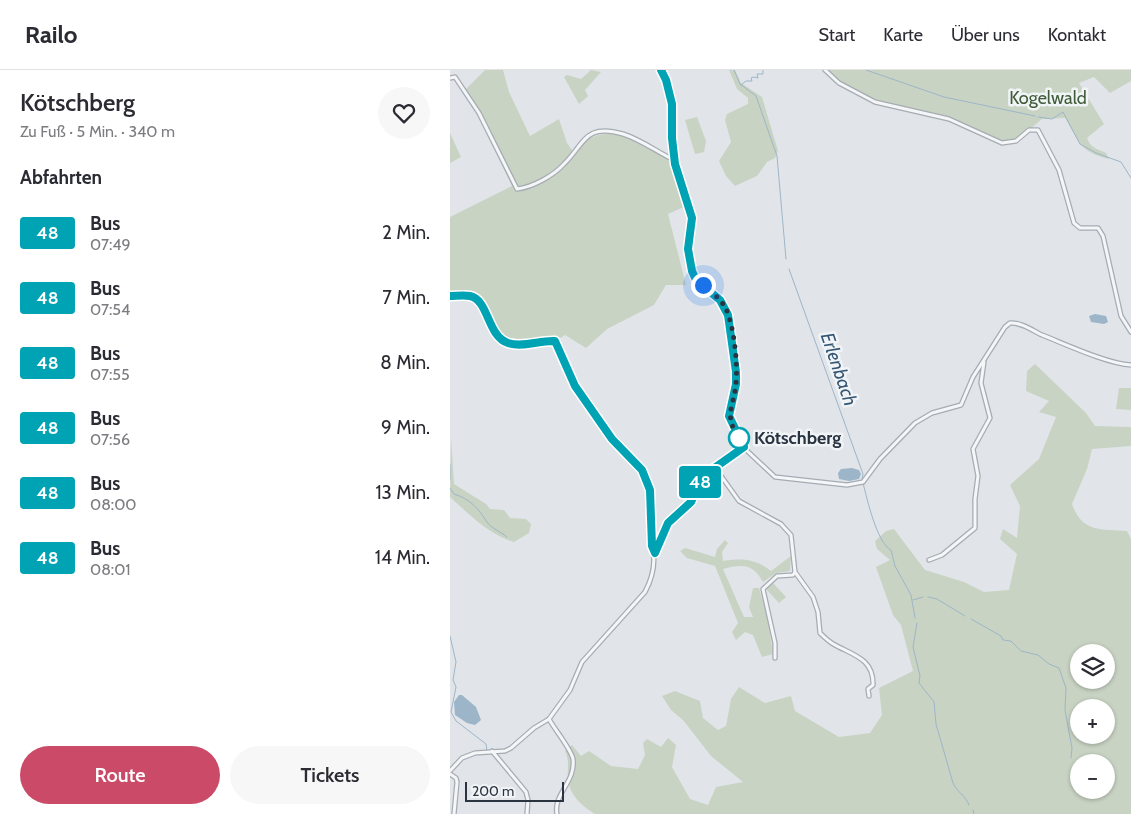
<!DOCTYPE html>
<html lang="de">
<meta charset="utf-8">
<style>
:root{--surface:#fff;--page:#f7f7f7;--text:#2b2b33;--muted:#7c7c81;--line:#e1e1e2;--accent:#ca4a67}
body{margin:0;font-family:Cabin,sans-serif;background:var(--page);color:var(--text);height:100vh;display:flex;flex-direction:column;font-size:19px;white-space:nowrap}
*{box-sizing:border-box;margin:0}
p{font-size:16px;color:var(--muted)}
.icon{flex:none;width:28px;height:28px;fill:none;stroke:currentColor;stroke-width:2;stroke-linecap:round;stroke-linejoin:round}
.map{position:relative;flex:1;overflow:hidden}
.drawer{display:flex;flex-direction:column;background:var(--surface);width:450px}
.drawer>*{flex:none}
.badge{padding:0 10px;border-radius:4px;font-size:18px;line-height:32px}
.controls{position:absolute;left:620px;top:574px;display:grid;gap:10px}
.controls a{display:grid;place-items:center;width:45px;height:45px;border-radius:50%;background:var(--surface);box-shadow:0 1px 4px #0004;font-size:25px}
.scale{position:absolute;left:15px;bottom:12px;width:99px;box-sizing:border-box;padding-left:5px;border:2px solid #2a3441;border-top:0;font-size:14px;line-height:18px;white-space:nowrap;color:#2a3441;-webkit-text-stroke:4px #f1f4f7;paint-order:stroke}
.you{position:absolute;width:25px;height:25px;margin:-12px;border:4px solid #fff;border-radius:50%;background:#1a73e8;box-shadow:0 0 0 8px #1a73e833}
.map>.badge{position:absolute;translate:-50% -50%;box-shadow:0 0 0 2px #fff}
h2{padding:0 20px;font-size:19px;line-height:45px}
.round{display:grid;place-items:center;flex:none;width:52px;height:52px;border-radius:26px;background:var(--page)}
.headline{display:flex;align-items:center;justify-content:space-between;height:85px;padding:0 20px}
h1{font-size:24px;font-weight:600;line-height:38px}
.primary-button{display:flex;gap:10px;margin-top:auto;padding:10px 20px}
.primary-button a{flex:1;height:58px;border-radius:30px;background:var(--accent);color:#fff;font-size:20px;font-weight:600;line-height:58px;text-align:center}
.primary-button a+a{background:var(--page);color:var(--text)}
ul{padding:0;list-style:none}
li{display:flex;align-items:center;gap:15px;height:65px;padding:0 20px}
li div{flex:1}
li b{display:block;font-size:19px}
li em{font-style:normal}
li .badge{min-width:55px;font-weight:700;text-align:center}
header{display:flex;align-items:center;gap:30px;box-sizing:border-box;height:70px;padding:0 25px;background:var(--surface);border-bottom:1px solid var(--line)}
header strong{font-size:24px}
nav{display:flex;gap:28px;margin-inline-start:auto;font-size:18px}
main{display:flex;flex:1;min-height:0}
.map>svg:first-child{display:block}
.green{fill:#c8d3c3;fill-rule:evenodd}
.water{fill:#9db5c8}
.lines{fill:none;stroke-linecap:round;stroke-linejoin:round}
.stream{stroke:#9db5c8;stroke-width:1}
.street-casing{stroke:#a6acb3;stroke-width:5.5}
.street{stroke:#f4f6f8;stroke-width:3}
.line-casing{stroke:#fff;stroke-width:11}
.line{stroke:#00a3b4;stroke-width:8}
.walk{stroke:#2a3441;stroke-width:5;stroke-dasharray:0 9}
.stop-dot{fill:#fff;stroke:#00a3b4;stroke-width:2.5}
.labels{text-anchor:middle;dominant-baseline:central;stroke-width:5;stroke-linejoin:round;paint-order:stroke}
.park-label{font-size:18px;fill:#415c38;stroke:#f1f4f7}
.stop-label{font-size:18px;font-weight:bold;fill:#2a3441;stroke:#f1f4f7;text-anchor:start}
.water-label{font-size:19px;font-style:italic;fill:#355673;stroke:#f1f4f7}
</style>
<header>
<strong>Railo</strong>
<nav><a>Start</a><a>Karte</a><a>Über uns</a><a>Kontakt</a></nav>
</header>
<main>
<section class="drawer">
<div class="headline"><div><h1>Kötschberg</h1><p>Zu Fuß · 5 Min. · 340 m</p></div><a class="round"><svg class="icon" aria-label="heart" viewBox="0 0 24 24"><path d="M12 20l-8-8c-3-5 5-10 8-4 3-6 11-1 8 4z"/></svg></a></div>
<h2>Abfahrten</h2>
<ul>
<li><span class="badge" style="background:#00a3b4;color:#fff">48</span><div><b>Bus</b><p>07:49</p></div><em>2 Min.</em></li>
<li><span class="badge" style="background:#00a3b4;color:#fff">48</span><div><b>Bus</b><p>07:54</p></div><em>7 Min.</em></li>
<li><span class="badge" style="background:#00a3b4;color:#fff">48</span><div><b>Bus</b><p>07:55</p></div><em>8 Min.</em></li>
<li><span class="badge" style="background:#00a3b4;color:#fff">48</span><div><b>Bus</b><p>07:56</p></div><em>9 Min.</em></li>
<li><span class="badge" style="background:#00a3b4;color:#fff">48</span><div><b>Bus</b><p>08:00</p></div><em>13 Min.</em></li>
<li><span class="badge" style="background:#00a3b4;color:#fff">48</span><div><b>Bus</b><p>08:01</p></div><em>14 Min.</em></li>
</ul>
<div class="primary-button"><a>Route</a><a>Tickets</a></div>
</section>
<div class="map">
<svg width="681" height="744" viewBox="0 0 681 744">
<rect width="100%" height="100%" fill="#e1e5e9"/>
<!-- green -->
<g class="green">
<path d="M35,0H53L59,22L80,66L109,49L117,73L124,83C147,53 173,64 201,79C206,83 217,86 221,91C228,98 234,125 238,135L218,144L236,215H216L204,235L157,259L136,278L115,265L107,270C91,264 72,278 56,270C27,256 49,226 0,224V147L62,116L34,57L14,21Z"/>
<polygon points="141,0 151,2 135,20 138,26 129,34 114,7 117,5 131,9"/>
<polygon points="279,0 285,0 291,13 312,27 328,81 325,88 317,92 307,106 285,116 276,106 269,91 281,72 275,50 277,44 298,34 298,28 287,19"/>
<path d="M375,0H681V11L660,23L644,7L629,13L654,54L637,68C640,78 648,79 656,83L659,89C630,82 629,72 615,48L592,49L566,71L553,72L508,52L432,34L390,12Z"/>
<polygon points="247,47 256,71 254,82 245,84 235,50"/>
<polygon points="0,63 11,87 0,93"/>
<path d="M585,294L636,343L645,356L681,357V376L642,379L637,399L622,434C632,463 651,459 677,461L681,469V744H145C132,736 119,725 118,708C117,697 120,691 115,681L122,675L131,686L139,681L161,696L188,699L195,685L193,673L197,669L211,677L218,668L226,675L222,697L240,729L258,735L266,717L293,712L261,686L233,650L221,640L212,626L225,621L250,631L253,648L268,660L276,656L281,629L289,617L315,633L341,626L345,641L389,667L420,663L432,645L429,618L463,601L451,555L443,545L426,497L440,490L427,479L425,471L436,461L444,459L475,500L514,512L534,522L559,520L567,484L550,469L553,459L567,468L570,436L560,415L589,389L606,347L589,342L599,331L576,321L577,301ZM629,582H656V610H629ZM629,638H656V665H629ZM629,692H656V720H629Z"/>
<polygon points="669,318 681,318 681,340 666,339"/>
<path d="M1,368L4,414L36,434L40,439L54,440L60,448L76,449L81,454L79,463L64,472C39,465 19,444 0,427Z"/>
<path d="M275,470L278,473L272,482L273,491C292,488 306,489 321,501L341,486L340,501L326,503L313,512C303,493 292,494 273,499L294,547H303L299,537L303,518H309L318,549L323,584L312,587L303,565L295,562L286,570L282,562L288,553L265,496L237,488L230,481L235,478L265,487L267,479Z"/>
<polygon points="323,513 336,527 329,533 316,519"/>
</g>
<!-- water -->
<g class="water">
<polygon points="645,244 656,246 658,252 654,254 641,252 639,246"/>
<polygon points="402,398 409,400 411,404 409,409 399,411 389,409 388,403 391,399"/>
<polygon points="9,625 12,625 26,637 31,650 25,655 17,653 5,645 4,632"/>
</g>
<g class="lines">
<!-- stream -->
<g class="stream">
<polyline points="284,0 290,14 306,26 327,86 336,189"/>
<polyline points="416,0 494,27 585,46"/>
<polyline points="291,15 296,11 302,11 301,8 304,7 308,8 307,4 313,4 313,0"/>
<polyline points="588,47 602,49 613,42 630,74 646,83 671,92 681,108"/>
<polyline points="339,199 413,404 412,409"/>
<polyline points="0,394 0,409"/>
<path d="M413,413C417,429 427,473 441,480L445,496L461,525L465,548"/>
<path d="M0,418L4,424C20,429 28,438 37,452C41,458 51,462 57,467"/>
<polyline points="478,527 487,529 515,546"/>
<polyline points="463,530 473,527"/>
<polyline points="521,549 551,566 553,570 561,571 571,581 588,585 599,594 609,598 616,618 615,640 622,678 621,688"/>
<path d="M467,553L463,577L470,606L469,613L484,632L486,654L503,713C507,722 516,726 519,735"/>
<polyline points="0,566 6,592 3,610 6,617 1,642 6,651 36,674 37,681"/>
<polyline points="523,740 524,744"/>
</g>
<defs>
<g id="street">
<path d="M211,0L217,11L222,34V68L225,93L242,148L239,179L242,201L246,210L270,230L278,245L286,302V314L279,346L282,357L293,377L325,407L397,415L413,412L430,389L465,353L482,343L511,335L523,307L555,257L560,253C570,252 582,260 592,265C615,274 658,294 681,295"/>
<polyline points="375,0 389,13 425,32 499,49 552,73 566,71 579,60 588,60 609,100 624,153 630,158 648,158 653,166 671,246 681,262"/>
<path d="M0,8L5,7L29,43L67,119C83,117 103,106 114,94C135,73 135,53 173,64C189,69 203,79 218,87L224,88"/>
<path d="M0,226C6,226 14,225 20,226C39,230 37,266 58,273C73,278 90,270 105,271L125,316L162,369L193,400L200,420L202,476C206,491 203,507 195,522L132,592L120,620L99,649L84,658L61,678L55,681L25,683L12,688L0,701"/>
<path d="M264,396L289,431L331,454L341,465L345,502L363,527L368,542L370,563C374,567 379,572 385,575C403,585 424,589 423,615L418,619L419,626"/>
<polyline points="205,483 218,453 241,432 253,405 293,377"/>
<polyline points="479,490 492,485 525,458 525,429 528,406 523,379 540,348 531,313 534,292"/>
<polyline points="325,588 325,573 313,519 327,506 343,505 345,502"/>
<path d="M99,649C105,660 121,679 123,689C126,712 103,724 107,744"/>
<polyline points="42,681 76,722 78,730 77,744"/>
<polyline points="0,704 6,708 7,712 4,744"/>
</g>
</defs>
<!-- street casing -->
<use href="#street" class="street-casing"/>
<!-- street -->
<use href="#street" class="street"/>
</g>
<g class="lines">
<defs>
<path id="line" d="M0,226C6,226 14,225 20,226C39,230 37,266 58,273C73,278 90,270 105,271L125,316L162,369L192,400L200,420L202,476L205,483L218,453L241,432L253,406L294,377L279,346L286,314V302L278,245L270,230L246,210L242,201L238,179L242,148L225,94L222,68V34L216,10L211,0"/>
</defs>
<!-- line casing -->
<use href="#line" class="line-casing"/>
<!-- line -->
<use href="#line" class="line"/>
<!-- walk -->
<path class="walk" d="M253,215C261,222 270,228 275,237C284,254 288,294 286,313C284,338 273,344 289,368"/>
</g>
<!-- markers -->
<circle class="stop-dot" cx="289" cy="368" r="10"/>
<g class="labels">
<!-- park labels -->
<g class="park-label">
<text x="598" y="28">Kogelwald</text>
</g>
<!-- stop labels -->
<g class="stop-label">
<text x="304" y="368">Kötschberg</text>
</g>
<!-- water labels -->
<g class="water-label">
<text transform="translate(389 299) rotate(71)">Erlenbach</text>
</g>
</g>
</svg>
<div class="controls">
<a><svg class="icon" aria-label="layers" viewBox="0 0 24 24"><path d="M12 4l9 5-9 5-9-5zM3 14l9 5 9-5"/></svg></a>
<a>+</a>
<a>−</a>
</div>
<div class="scale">200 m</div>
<div class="you" style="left:253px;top:215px"></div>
<b class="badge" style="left:250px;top:412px;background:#00a3b4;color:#fff">48</b>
</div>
</main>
